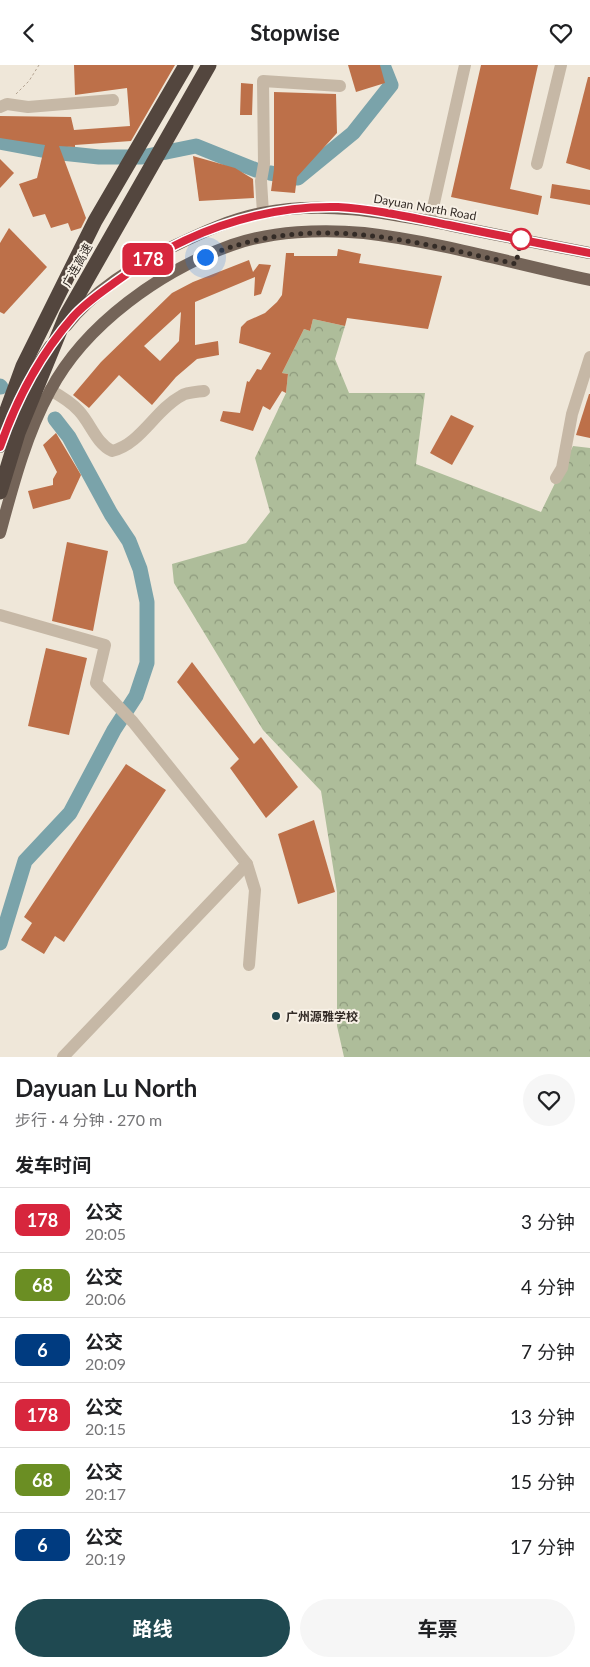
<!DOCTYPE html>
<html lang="zh">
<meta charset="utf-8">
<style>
:root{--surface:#fff;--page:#f6f6f6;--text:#202124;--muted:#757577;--line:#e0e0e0;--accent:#1f4951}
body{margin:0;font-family:Lato,"Noto Sans SC",sans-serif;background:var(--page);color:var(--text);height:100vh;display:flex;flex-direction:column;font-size:19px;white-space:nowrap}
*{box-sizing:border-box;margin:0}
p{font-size:16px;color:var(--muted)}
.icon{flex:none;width:28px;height:28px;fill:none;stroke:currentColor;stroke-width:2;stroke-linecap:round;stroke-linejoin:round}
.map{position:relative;height:992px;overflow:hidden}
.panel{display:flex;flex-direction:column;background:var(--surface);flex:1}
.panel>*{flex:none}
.badge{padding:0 10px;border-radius:8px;font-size:18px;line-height:32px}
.you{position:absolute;width:25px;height:25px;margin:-12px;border:4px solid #fff;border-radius:50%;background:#1a73e8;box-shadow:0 0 0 8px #1a73e833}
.map>.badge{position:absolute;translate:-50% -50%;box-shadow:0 0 0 2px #fff}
h2{padding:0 15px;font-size:19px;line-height:45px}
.round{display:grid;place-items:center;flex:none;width:52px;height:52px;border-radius:26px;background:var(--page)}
.head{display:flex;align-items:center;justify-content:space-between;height:85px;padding:0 15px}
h1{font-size:24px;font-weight:700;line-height:38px}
.primary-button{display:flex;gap:10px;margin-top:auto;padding:10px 15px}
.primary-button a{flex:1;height:58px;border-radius:30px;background:var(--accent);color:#fff;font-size:20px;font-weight:700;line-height:58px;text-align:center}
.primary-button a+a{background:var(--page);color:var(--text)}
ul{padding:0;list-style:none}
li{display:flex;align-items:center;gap:15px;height:65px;padding:0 15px;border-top:1px solid var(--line)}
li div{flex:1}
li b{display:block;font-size:19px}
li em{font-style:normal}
li .badge{min-width:55px;font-weight:700;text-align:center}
header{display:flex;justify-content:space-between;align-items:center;height:65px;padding:0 15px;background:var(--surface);font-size:22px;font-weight:700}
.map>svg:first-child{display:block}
.forest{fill:url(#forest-crowns)}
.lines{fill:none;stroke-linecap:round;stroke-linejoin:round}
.river{stroke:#7aa3aa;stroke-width:15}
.building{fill:#bd7049;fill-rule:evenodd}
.path{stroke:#b2a290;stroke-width:1;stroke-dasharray:2.5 2.5;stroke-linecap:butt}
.minor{stroke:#c6b8a6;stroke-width:12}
.major{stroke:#746458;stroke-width:12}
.highway-bridge{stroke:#53463e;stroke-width:15}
.line-casing{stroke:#fff;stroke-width:11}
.line{stroke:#d7263d;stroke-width:8}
.walk{stroke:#332b26;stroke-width:5;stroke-dasharray:0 9}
.stop-dot{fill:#fff;stroke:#d7263d;stroke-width:2.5}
.poi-dot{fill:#1f4951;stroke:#f7f0e5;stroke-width:2}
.labels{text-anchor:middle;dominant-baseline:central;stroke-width:4;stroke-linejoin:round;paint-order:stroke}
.street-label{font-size:12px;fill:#332b26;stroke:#f7f0e5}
.poi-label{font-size:12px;font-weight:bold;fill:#332b26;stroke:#f7f0e5;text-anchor:start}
</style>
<header><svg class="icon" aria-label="back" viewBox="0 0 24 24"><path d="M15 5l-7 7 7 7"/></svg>Stopwise<svg class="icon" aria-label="heart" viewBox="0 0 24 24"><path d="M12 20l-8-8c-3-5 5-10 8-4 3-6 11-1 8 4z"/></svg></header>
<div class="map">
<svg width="590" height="992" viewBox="0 0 590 992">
<defs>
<pattern id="forest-crowns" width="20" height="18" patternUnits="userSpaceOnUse" patternTransform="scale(1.25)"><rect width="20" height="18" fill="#aebd9a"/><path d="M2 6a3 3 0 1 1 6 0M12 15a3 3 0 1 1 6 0" fill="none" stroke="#8e9a7d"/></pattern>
</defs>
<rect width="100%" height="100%" fill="#efe7d9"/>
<!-- forest -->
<polygon class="forest" points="313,254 345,261 335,294 349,328 425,328 416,399 541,447 573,381 590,383 590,992 344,992 337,961 337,827 321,726 263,665 174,518 172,499 246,478 270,447 255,393 286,328 288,309 282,308 304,264 310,266"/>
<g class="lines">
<!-- river -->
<g class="river">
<polyline points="0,77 52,87 99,92 142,92 196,81 256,105"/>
<polyline points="270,108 298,113 353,68 391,20 383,0"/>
<polyline points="0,321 1,322"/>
<polyline points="0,878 25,796 70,748 114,665 136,631 147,598 147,537 140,504 129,476 111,449 69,372 55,354"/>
</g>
</g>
<!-- building -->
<g class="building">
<polygon points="74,0 175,0 131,76 75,80 75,82 59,81 86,153 81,163 71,166 68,158 51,163 45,149 33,152 19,119 37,113 45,80 0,73 0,51 71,52 74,65 130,61 127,23 75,30"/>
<polygon points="348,0 380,0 385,18 356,27"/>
<polygon points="481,0 538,0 510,124 542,131 538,150 451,132"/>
<polygon points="588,12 590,12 590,105 566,98"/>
<polygon points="241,18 253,19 252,50 240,50"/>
<polygon points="274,27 336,29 337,68 297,112 295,128 271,126 274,104"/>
<polygon points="193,91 235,103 253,114 254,133 199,136"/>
<polygon points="0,94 14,108 0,123"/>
<polygon points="552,119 590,125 590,140 550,133"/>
<polygon points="9,163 47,202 4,249 0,247 0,178"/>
<polygon points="338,184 361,189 359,198 442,211 428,264 347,253 345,261 313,254 310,266 304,264 282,308 288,309 286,328 282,326 270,345 263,341 253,366 220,356 223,346 240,348 247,316 249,317 257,304 261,305 271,288 239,278 241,262 247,256 265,248 277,237 282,230 286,188 294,188 294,191 337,191"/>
<path d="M249,195L253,207L259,199L271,200L261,229L254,231L255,212L195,237V280L218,276L219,290L197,294L176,312L152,340L119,310L89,343L73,330L101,297L172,228L193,217ZM181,247L179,276L160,296L144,281Z"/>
<polygon points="589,329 590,329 590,373 576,370"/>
<polygon points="451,350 474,361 452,400 430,388"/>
<polygon points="56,368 81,410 70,434 33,444 28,426 53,420 53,414 57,407 43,380"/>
<polygon points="67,477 108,486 93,566 52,556"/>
<polygon points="46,583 87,593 69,670 28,661"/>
<polygon points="192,597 254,679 261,672 298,722 266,753 230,703 239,694 177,617"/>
<polygon points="126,699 166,725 64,877 55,871 44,889 21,875 32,858 24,852"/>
<polygon points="314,755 335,827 298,839 278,769"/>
</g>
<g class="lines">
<!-- path -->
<polyline class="path" points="16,29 29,16 39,0"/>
<!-- minor -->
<g class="minor">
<polyline points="0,42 7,39 28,42 113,35"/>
<polyline points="537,99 561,0"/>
<polyline points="263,148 261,116 264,99 263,16 340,21"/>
<polyline points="430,156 465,0"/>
<path d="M50,325C61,331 71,337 79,346C91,359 96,378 112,386C141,379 155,345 181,331C187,327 197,327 204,326"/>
<polyline points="556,413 562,403 572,349 590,292"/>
<polyline points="0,550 105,580 96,618 133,657 247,799 255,825 249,900"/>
<polyline points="63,992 247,799"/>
</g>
<!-- major -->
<g class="major">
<path d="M66,261C92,227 136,199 174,181C203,167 231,154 262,148C325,135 387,148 449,160C496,170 543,179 590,188"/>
<polyline points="0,382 23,322 50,281"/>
<path d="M0,468C13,420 26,370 50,326C85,259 162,205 232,180C272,166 322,164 364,168C440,177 515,199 590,215"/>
</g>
<!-- highway-bridge -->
<g class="highway-bridge">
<polyline points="0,364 23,301 95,156 186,0"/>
<polyline points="0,427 18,368 66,251 209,0"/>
</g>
</g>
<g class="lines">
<defs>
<path id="line" d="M0,382C17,333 39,291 73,252C84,239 100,228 114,218C179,170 256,140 338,142C375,144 413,153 449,160C496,170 543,179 590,188"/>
</defs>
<!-- line casing -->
<use href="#line" class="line-casing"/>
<!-- line -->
<use href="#line" class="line"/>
<!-- walk -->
<path class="walk" d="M205,192C310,146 410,176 516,199L521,174"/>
</g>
<!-- markers -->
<circle class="stop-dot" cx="521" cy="174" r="10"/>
<circle class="poi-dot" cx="276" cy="951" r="5"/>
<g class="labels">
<!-- street labels -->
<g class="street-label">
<text transform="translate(425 142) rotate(10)">Dayuan North Road</text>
<text transform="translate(77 200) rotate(-61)">广连高速</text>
</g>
<!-- poi labels -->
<g class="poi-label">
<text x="286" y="951">广州源雅学校</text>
</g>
</g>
</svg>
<div class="you" style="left:205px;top:192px"></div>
<b class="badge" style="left:148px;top:194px;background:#d7263d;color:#fff">178</b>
</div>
<section class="panel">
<div class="head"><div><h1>Dayuan Lu North</h1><p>步行 · 4 分钟 · 270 m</p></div><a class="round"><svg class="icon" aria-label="heart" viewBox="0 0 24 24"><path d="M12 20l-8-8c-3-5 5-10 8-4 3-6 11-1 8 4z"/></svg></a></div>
<h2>发车时间</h2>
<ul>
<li><span class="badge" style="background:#d7263d;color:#fff">178</span><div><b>公交</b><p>20:05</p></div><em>3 分钟</em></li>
<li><span class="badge" style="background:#6b8e23;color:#fff">68</span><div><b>公交</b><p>20:06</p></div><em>4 分钟</em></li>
<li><span class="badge" style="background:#003b80;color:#fff">6</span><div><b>公交</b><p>20:09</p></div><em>7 分钟</em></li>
<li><span class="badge" style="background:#d7263d;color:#fff">178</span><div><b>公交</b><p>20:15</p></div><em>13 分钟</em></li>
<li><span class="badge" style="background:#6b8e23;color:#fff">68</span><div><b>公交</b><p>20:17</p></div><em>15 分钟</em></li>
<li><span class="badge" style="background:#003b80;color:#fff">6</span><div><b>公交</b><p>20:19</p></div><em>17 分钟</em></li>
</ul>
<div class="primary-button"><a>路线</a><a>车票</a></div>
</section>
